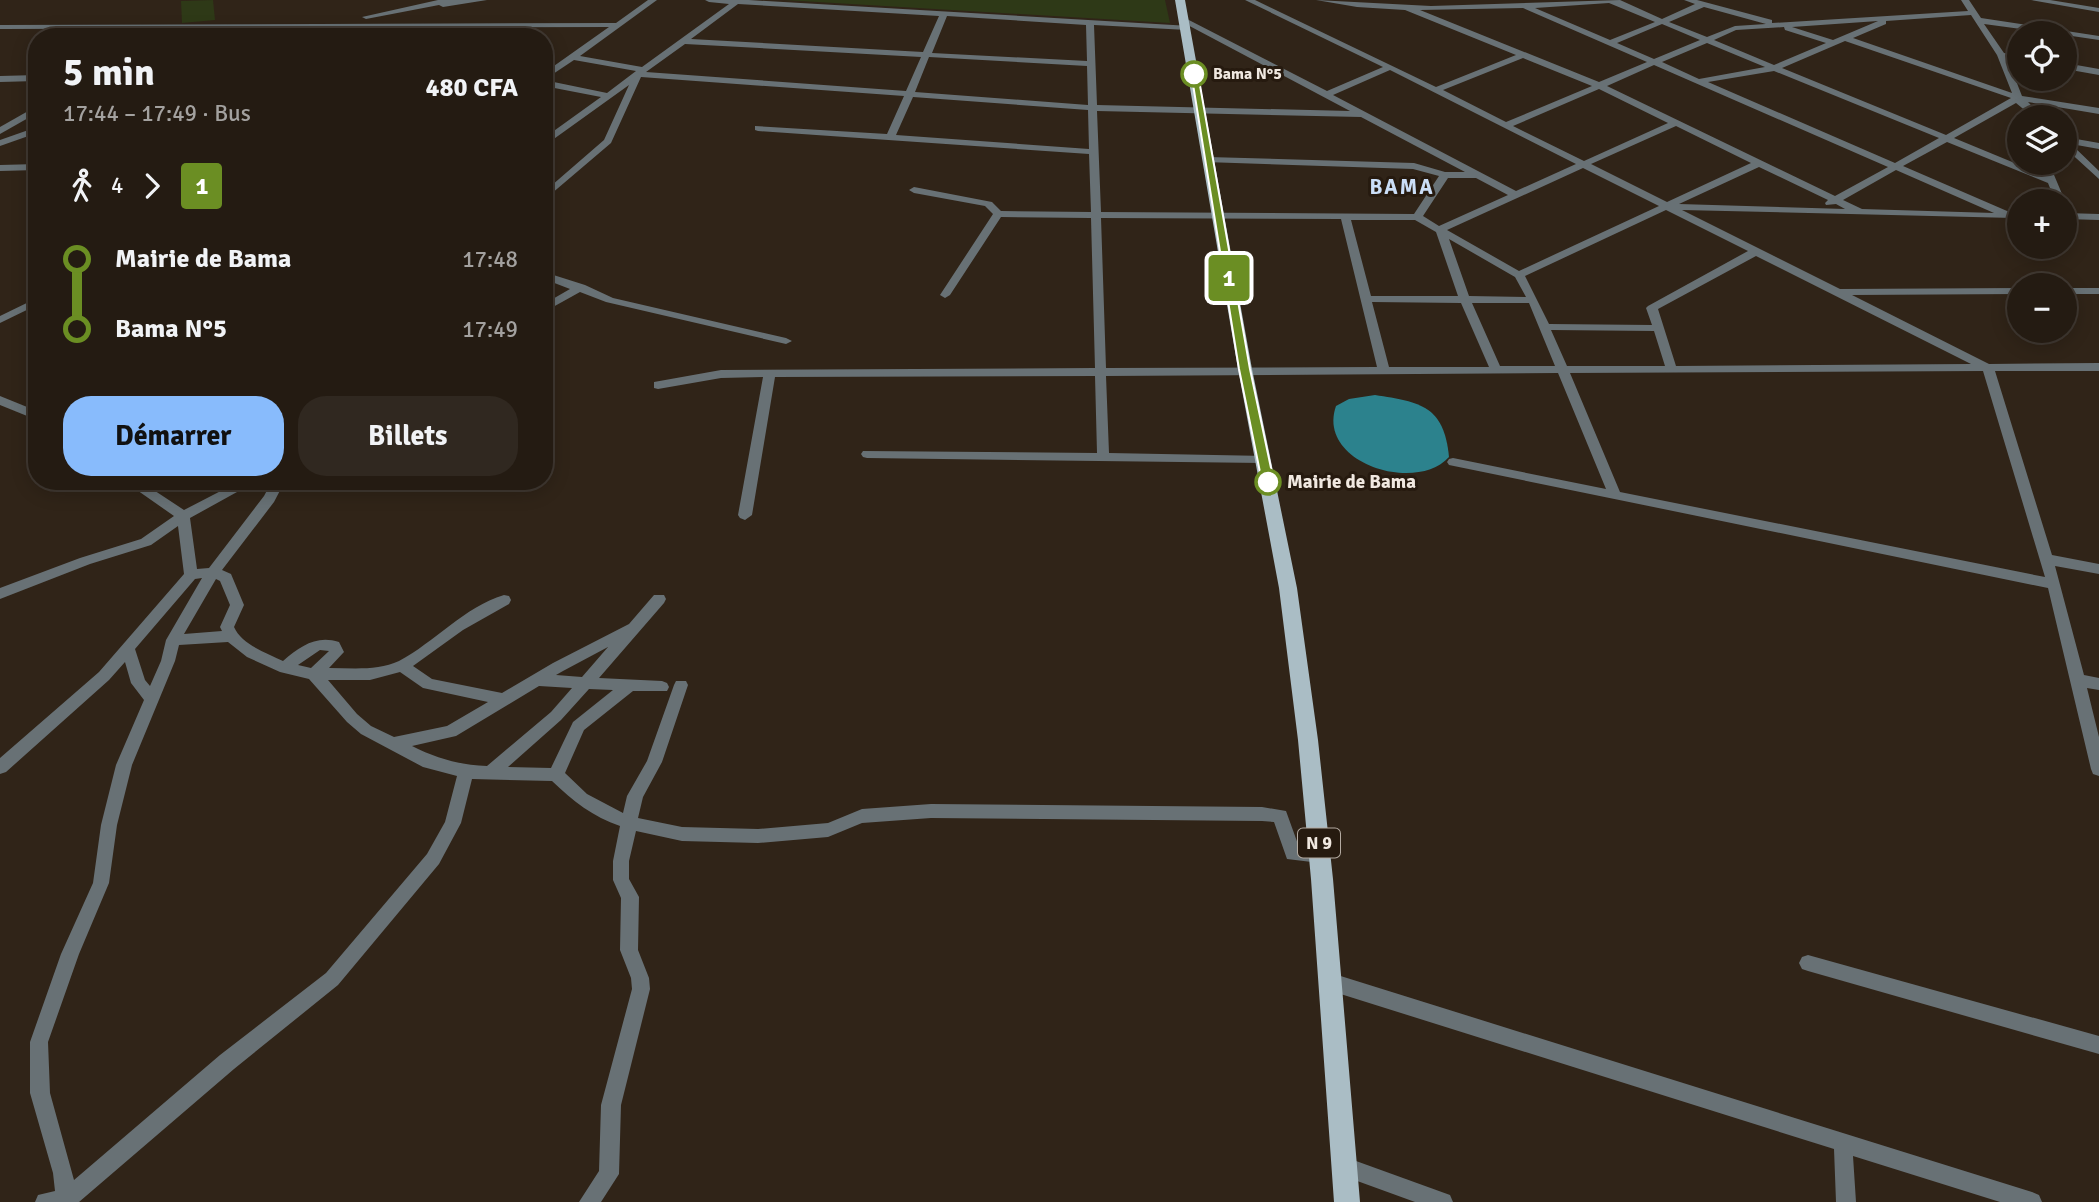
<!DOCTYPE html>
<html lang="fr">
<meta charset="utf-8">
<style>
:root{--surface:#241b12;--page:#302820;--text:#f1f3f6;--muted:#a3a19f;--line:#413932;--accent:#88bbfc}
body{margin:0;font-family:Signika,sans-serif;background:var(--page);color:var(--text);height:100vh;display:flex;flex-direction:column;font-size:26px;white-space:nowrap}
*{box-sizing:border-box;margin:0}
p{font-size:23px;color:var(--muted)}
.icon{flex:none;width:38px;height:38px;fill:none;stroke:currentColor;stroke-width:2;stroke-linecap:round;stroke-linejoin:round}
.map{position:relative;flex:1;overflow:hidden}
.sheet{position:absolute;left:28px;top:28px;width:525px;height:462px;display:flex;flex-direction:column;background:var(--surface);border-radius:28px;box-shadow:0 4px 18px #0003,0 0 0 2px var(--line)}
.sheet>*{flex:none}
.badge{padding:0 14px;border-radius:5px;font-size:24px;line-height:46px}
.controls{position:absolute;left:2007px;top:21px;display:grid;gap:14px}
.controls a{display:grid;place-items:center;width:70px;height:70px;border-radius:50%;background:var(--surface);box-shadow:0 4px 18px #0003,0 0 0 2px var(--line);font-size:35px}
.map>.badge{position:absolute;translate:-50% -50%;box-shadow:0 0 0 4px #fff}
.legs{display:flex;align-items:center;gap:10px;height:77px;padding:0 35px;font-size:23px}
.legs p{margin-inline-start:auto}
.summary{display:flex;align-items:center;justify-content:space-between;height:119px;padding:0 35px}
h1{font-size:38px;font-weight:800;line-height:52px}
.cta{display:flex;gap:14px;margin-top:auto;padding:14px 35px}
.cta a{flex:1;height:80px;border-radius:28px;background:var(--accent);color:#111;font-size:28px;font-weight:800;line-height:80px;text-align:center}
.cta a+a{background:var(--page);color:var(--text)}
ul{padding:0 35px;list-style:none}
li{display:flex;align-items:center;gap:24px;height:70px;font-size:26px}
li i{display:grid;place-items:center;width:10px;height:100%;margin:0 9px;background:currentColor}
li i::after{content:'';width:18px;height:18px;margin:-9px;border:5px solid;border-radius:50%;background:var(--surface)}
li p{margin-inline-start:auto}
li:first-child i{background:linear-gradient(#0000 50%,currentColor 0)}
li:last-child i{background:linear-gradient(currentColor 50%,#0000 0)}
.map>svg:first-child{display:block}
.green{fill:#2e3917}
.water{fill:#2c828d}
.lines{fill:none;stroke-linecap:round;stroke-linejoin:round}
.minor{fill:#687175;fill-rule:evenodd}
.primary{fill:#aabdc5;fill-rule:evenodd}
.line-1{fill:#6b8e23;stroke:#fff;stroke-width:2}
.stop-1-dot{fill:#fff;stroke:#6b8e23;stroke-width:3.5}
.labels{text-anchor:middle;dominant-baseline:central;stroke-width:6;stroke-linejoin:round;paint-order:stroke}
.far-stop-label{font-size:16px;font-weight:bold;fill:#f0e8e0;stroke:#261a0f;text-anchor:start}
.shield{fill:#261a0f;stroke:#b3aaa1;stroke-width:2}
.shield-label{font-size:18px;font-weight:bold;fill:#f0e8e0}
.stop-label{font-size:19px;font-weight:bold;fill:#f0e8e0;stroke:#261a0f;text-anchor:start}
.far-district-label{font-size:21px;font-weight:bold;letter-spacing:2px;fill:#cbdef7;stroke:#261a0f}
</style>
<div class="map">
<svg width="2099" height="1202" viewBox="0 0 2099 1202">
<rect width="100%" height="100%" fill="#302418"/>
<!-- green -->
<g class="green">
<polygon points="213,0 215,20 182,23 181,1"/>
<polygon points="784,0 1165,0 1170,23"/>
</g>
<!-- water -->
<path class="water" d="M1375,395C1421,402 1444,406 1449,457C1416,494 1316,463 1336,406L1349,399Z"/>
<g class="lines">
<!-- minor -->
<g class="minor">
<polygon points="438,0 487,0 443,7 439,5 366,19 362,17"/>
<path d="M648,0H657L580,56L642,67L729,4L709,2L705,0H749L1190,26V30H1187L1094,25L1097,105L1350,111L1182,22V18H1185L1327,91L1383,67L1245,0H1255L1436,87L1516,55L1405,10L1357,7L1316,0L1431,6L1620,0L1662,19L1695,4L1684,0H1697L1772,20V23L1968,11L1961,0H1969L1981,18L2099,36V40L2065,35V33H2050L1984,24L2004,53L2020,55V60L2007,58L2022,96L2099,108V114L2028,102L2043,117H2033L2016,103L1954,138L2044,175L2039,163H2049L2065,201H2055L2048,183L1947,142L1903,166L2014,214V218L1682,210L1840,289L2020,288V294L1852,295L1989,364L2099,363V371H1995L2052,555L2099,564V574L2055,566L2084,675L2099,678V690L2087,688L2099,737V776L2093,774L2091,769L2048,588L1449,465L1447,462L1449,459L1453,458L1606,489L1558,373L1106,376L1109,453L1267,456L1269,459L1267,462L1263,463L867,458L863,457L861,454L863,451L1097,453L1095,376L775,377L752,515L745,520L740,518L738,515L763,377L721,378L658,389L654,388V382L721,370L1095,368L1091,218L1001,217L950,295L945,298L940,295L993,214L985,206L914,193L909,190L914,187L992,202L1001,211L1091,212L1089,154L758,131L755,130V126L887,134L904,96L641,77L611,143L544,200V192L604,140L629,85L544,146V138L601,97L544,86V80L607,93L636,71L574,60L544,80V73L609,27L0,29V25L616,23ZM1609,3L1655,22L1610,40L1535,8ZM738,4L939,16L923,52L691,39ZM1704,7L1766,24L1735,26L1707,37L1669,22ZM1523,8L1647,62L1599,82L1420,10ZM1971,15L1997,55L2012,93L1853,38L1886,24V21ZM947,16L1086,25L1087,61L932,53ZM1878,21L1833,40L1792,27ZM1662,24L1700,40L1654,59L1617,43ZM1784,27L1785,30L1826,43L1774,65L1714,40L1736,30ZM1845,41L2011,98L1946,135L1782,68ZM1707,43L1765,67L1699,79L1662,62ZM685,44L921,57L906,91L646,72ZM929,57L1087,66L1088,105L915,92ZM1523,58L1592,86L1506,122L1443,90ZM1654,65L1888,167L1835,196L1607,86ZM1390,70L1576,164L1516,191L1333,95ZM1774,71L1939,138L1895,163L1708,82ZM1599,89L1668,123L1584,161L1513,126ZM913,97L1088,110L1089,149L896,135ZM1097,111L1361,117L1465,172H1445L1414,163L1208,157L1205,158V162L1413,169L1439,176L1414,214L1101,212ZM1676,126L1751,163L1667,202L1591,164ZM1759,167L1828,200L1825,203L1826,205L1836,204L1845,209L1679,204ZM1583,168L1659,206L1519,271L1447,230ZM1896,170L1994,213L1862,209L1843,200ZM1448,178H1476L1508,195L1439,226L1423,216ZM1666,210L1748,251L1648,306L1646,308L1652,325L1549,324L1525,276ZM1101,218L1341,219L1377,367L1106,368ZM1351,220H1415L1436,232L1458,296H1371ZM1449,239L1515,277L1526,297L1469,296ZM1756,256L1971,364L1676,366L1658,309ZM1372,302L1461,303L1489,367H1389ZM1472,303H1529L1555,366H1500ZM1551,330L1654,331L1665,366H1567ZM1983,371L2045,577L1620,492L1570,373Z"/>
<polygon points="2031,0 2050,0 2099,8 2099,12"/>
<polygon points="2065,63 2099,69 2099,75 2065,69"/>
<polygon points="37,75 37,81 0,82 0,76"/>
<polygon points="37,106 37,113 0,134 0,127"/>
<polygon points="37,127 37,133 0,146 0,140"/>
<polygon points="2065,137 2099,143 2099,149 2071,144 2099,171 2099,179 2065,148"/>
<polygon points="37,164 37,170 0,171 0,165"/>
<polygon points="2065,213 2099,214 2099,220 2065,219"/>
<polygon points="544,272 585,285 613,298 786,338 792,341 786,344 606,302 580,292 544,312 544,304 570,289 544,279"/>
<rect x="2065" y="288" width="34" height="6"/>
<polygon points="37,298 37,305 0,323 0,316"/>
<polygon points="0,396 37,411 37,420 0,405"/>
<path d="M124,481H140L184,510L240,481H257L190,518L197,569L209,568L264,496L272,481H285L274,502L222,570L231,574L244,605L234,627C242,645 267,653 283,661C301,646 316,635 339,642L344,652L329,668C352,668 378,671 399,661C435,642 464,607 504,595L509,596L511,600L509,604L463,630L413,666L432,679L502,693L553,663L629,624L654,595H664L666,599L664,603L599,678L662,681L667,683L669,687L667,691H633L584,730L565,773L587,794L623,813L627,796L647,761L674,685L676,681H686L688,685L662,762L643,797L638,818L682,827L758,829L828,823L862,809L931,804L1262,807L1286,811L1299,847L1326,851L1328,856L1326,861L1320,863L1287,859L1274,822L1262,821L931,818L862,823L828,837L758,843L682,841L636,831L629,861V879L639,897L638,950L649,978L650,989L621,1105L619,1174L601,1202H579L599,1171L601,1105L632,989L631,978L620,950L621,898L613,880V861L620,826C593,817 573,801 552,781L472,779L461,823L439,864L338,985L234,1069L79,1202H35L38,1195L55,1191L53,1173L30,1093V1042L61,954L93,883L101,825L116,765L144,700L131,683L125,662L109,680L6,772L0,774V758L99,672L184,574L178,526L151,545L90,564L0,599V588L80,558L141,539L174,516ZM202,578L166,640L161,661L150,686L145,680L135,649L195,579ZM216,579L220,581L230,605L220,627L222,631L184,634ZM228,642L247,657L280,672L309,679L347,722L361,734L423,767L457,776L445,822L427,854L326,973L220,1055L74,1180L50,1093L48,1042L79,954L109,883L117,825L132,765L175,661L179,645ZM608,647L582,677L556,675L563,671ZM320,650L329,651L311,668L298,665ZM400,672L423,688L488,702L447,726L394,737L371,726L357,714L328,680H370ZM539,686L572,688L551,712L487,766C459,765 436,758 412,746L456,736ZM589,689L613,690L573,722L551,768L508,767L561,720Z"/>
<polygon points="1808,955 2099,1036 2099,1054 1808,971 1802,969 1799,963 1802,957"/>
<polygon points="1331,973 2032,1192 2039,1195 2042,1202 2000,1202 1853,1156 1856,1202 1836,1202 1834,1149 1331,991 1325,988 1322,982 1325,976"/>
<polygon points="1345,1157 1450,1195 1453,1202 1415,1202 1338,1174 1335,1167 1338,1160"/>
</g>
<!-- primary -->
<polygon class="primary" points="1175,0 1185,0 1252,369 1297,588 1318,740 1333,879 1360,1202 1334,1202 1311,879 1298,740 1279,588 1238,369"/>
</g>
<!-- line-1 -->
<polygon class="line-1" points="1191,72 1198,74 1250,369 1274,482 1268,486 1262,482 1239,369"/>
<!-- markers -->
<g class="stop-1-dot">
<circle cx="1194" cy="74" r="12"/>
<circle cx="1268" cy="482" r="12"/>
</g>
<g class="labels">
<!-- far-stop labels -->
<g class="far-stop-label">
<text x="1213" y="74">Bama N°5</text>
</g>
<!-- shield labels -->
<rect class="shield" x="1298" y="828.5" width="42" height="29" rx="5"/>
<g class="shield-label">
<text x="1319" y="843">N 9</text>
</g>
<!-- stop labels -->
<g class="stop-label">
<text x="1287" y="482">Mairie de Bama</text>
</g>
<!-- far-district labels -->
<g class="far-district-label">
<text x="1402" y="187">BAMA</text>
</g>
</g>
</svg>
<div class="controls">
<a><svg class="icon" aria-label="locate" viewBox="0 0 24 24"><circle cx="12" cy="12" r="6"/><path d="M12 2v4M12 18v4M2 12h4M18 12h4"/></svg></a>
<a><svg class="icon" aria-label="layers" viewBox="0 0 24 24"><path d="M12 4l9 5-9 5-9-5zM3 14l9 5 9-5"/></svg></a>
<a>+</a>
<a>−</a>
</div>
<b class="badge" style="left:1229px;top:278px;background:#6b8e23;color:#fff">1</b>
<section class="sheet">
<div class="summary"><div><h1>5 min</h1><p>17:44 – 17:49 · Bus</p></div><b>480 CFA</b></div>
<div class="legs"><svg class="icon" aria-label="walk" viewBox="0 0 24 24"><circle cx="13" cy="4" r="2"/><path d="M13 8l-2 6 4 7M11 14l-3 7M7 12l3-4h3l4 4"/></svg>4<svg class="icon" aria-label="forward" viewBox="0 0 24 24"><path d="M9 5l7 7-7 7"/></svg><b class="badge" style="background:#6b8e23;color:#fff">1</b></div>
<ul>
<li><i style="color:#6b8e23"></i><b>Mairie de Bama</b><p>17:48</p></li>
<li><i style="color:#6b8e23"></i><b>Bama N°5</b><p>17:49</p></li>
</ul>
<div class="cta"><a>Démarrer</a><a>Billets</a></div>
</section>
</div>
